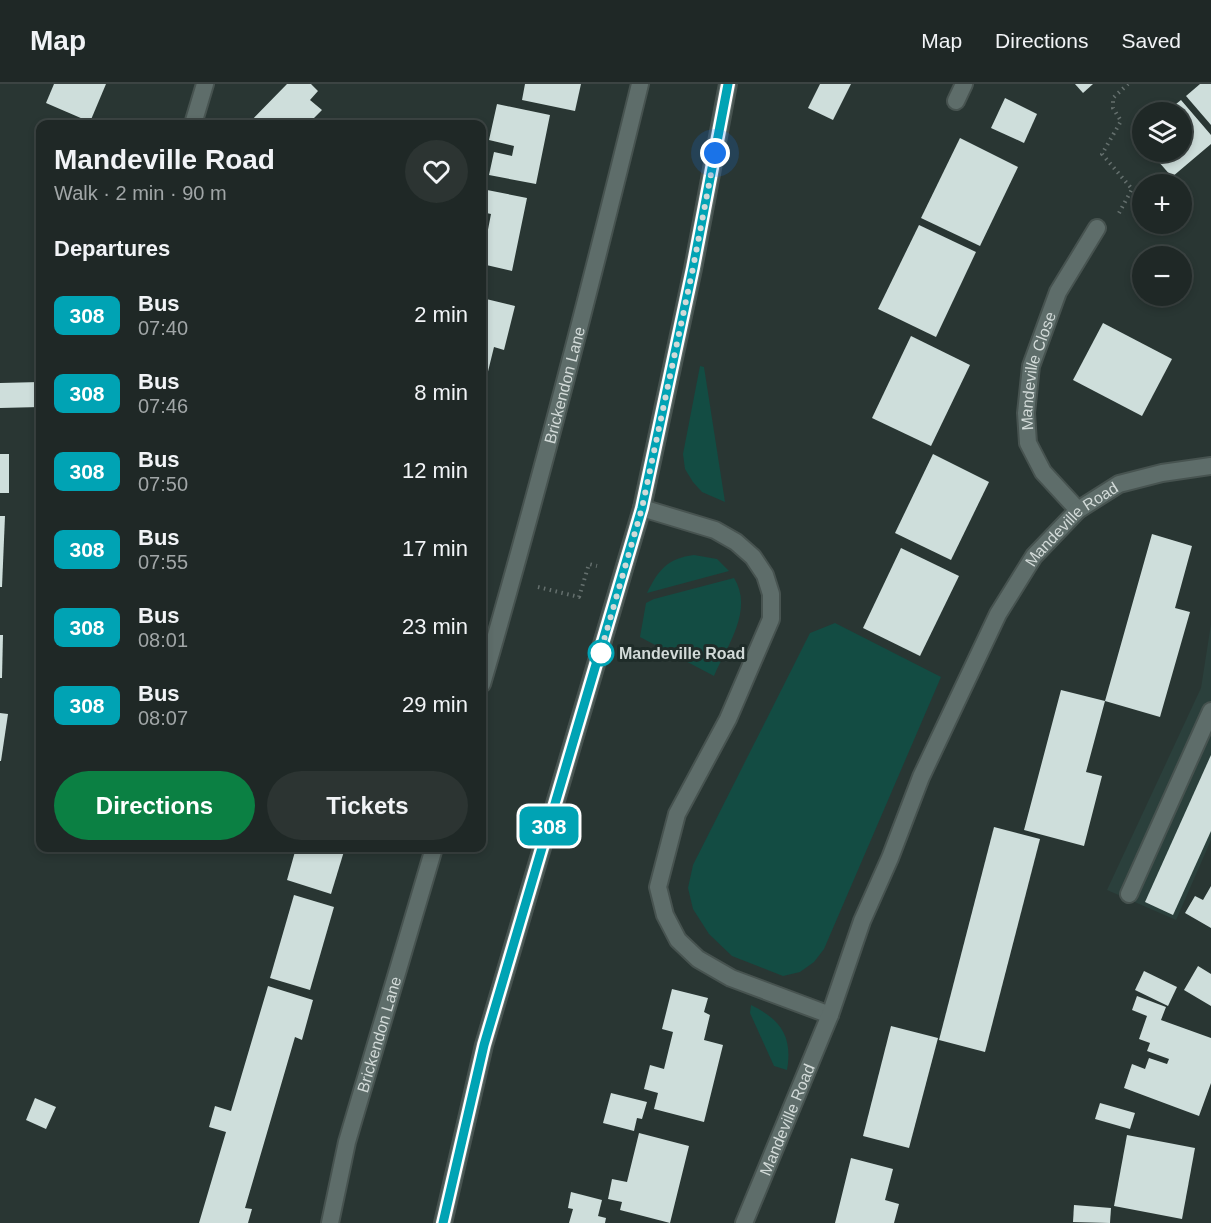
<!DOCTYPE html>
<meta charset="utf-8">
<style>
:root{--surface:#1f2826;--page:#2c3432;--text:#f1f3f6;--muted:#a1a6a7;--line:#3c4443;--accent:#0b8043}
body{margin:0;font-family:Arial,sans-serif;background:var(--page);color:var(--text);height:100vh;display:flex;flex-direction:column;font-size:22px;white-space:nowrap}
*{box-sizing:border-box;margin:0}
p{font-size:20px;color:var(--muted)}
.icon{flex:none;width:33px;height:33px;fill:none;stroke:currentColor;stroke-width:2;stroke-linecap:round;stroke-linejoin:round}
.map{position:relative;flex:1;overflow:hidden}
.drawer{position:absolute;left:36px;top:36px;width:450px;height:732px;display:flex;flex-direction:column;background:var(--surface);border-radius:12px;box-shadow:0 3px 9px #0003,0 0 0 2px var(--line)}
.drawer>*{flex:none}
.badge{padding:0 12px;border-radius:9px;font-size:21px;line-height:39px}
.fabs{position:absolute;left:1132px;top:18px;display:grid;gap:12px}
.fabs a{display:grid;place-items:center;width:60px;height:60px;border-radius:50%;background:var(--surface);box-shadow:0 3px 9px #0003,0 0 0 2px var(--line);font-size:30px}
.you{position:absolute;width:30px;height:30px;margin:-15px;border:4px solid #fff;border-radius:50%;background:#1a73e8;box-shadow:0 0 0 9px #1a73e833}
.map>.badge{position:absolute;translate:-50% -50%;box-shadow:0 0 0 3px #fff}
h2{padding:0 18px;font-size:22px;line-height:54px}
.round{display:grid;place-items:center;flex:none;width:63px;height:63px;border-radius:32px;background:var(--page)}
.headline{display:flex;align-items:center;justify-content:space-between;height:102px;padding:0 18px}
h1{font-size:28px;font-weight:800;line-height:45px}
.cta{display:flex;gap:12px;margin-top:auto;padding:12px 18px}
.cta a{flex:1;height:69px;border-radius:36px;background:var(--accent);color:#fff;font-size:24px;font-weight:800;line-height:69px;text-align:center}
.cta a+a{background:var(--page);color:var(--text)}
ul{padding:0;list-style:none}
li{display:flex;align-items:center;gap:18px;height:78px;padding:0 18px}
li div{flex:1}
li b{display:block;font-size:22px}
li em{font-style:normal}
li .badge{min-width:66px;font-weight:700;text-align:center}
header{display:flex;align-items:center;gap:36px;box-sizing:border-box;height:84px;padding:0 30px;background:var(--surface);border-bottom:2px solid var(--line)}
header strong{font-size:28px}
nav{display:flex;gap:33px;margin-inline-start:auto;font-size:21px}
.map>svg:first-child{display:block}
.built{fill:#2b403c}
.green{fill:#134c43}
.building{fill:#cededb}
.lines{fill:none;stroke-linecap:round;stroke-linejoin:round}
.service-casing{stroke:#475350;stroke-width:20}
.minor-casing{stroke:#475350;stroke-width:20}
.tertiary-casing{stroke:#475350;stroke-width:20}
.path{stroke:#65706e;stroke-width:4;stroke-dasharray:1.5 4.5;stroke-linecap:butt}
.service{stroke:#5e6d6a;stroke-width:16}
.minor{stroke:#5e6d6a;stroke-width:16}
.tertiary{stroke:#5e6d6a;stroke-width:16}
.line-casing{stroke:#fff;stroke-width:14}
.line{stroke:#00a3b4;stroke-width:9}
.walk{stroke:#d2dad8;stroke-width:6;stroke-dasharray:0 10.8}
.stop-dot{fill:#fff;stroke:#00a3b4;stroke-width:3}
.labels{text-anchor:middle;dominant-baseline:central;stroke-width:6;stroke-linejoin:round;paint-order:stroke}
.street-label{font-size:16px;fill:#d2dad8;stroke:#1f2c29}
.stop-label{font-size:16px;font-weight:bold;fill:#d2dad8;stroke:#1f2c29;text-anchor:start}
</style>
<header>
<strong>Map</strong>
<nav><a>Map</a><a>Directions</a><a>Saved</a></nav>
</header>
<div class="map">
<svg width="1211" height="1139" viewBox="0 0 1211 1139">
<rect width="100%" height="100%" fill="#293633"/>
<!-- built -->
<polygon class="built" points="1211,540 1211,756 1176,836 1107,806 1201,604"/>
<!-- green -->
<g class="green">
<polygon points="700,282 704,283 725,418 702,408 693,398 685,385 683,370"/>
<path d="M694,471L717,475L729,487L647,509C658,486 668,474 694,471Z"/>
<path d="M734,494C754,526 727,562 714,592L640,553L646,519L654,515Z"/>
<polygon points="835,539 941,593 824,865 814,878 800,888 783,892 732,872 709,850 693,825 688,804 693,781 810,549"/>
<path d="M751,921C780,935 793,952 787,986L774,982L750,929Z"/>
</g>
<!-- building -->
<g class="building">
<polygon points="54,0 106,0 90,38 46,19"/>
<polygon points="287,0 311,0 318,7 310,16 322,26 308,40 248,40"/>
<polygon points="525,0 581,0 575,27 522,16"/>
<polygon points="820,0 851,0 833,36 808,24"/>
<polygon points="1075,0 1093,0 1083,9"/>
<polygon points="1200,0 1211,0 1211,41 1186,12"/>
<polygon points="1005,14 1037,30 1024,59 991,44"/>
<polygon points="1181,16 1211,51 1211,60 1172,93 1150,68 1182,68 1182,28 1166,28"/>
<polygon points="497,20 550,31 536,100 489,91 494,68 512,72 514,62 489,56"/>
<polygon points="960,54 1018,83 980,162 921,134"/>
<polygon points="482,105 527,114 512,187 482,180 482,155 486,156 491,130 482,128"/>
<polygon points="919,141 976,168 936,253 878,225"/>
<polygon points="482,214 515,222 504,266 494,263 482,312"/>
<polygon points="1103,239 1172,275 1142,332 1073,296"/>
<polygon points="911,252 970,281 931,362 872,334"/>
<polygon points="40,298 40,323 0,324 0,299"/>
<rect x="0" y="370" width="9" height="39"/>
<polygon points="933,370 989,398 951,476 895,449"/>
<polygon points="0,432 5,432 2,503 0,503"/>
<polygon points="1152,450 1192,462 1175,524 1190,528 1160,633 1105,617"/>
<polygon points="901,464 959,492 920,572 863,544"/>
<polygon points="0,551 3,551 2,594 0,594"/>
<polygon points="1061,606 1105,617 1086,688 1102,692 1084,762 1024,746"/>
<polygon points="0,629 8,630 1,677 0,677"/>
<polygon points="1211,671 1211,747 1173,831 1145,818"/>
<polygon points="994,743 1040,755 985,968 939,956"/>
<polygon points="296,764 345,764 331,810 287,796"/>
<polygon points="1211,802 1211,844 1185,829 1195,812 1203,816"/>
<polygon points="294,811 334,823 310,906 270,894"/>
<polygon points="1198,882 1211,890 1211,922 1184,906"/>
<polygon points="1144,887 1177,903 1168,922 1135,906"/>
<polygon points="268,902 313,916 302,956 295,953 245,1124 252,1125 248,1139 199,1139 226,1048 209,1043 215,1022 231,1027"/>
<polygon points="672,905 708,914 704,928 710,931 704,956 723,961 704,1038 654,1025 658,1009 644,1005 650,981 664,985 673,948 662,945"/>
<polygon points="1137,912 1166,923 1161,936 1211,954 1211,999 1199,1032 1124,1004 1132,980 1145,985 1149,974 1167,980 1169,975 1147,967 1150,959 1139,955 1147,932 1132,926"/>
<polygon points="891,942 938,954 909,1064 863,1052"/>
<polygon points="611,1009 647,1018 642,1035 637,1034 634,1047 603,1039"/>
<polygon points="35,1014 56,1023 46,1045 26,1036"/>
<polygon points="1100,1019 1135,1029 1130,1045 1095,1035"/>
<polygon points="639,1049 689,1062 670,1139 620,1126 622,1118 608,1115 612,1095 627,1098"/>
<polygon points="1127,1051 1195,1064 1182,1135 1114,1122"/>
<polygon points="851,1074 893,1085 885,1116 899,1120 894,1139 835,1139"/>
<polygon points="571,1108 602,1116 598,1132 606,1134 605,1139 569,1139 573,1125 568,1124"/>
<polygon points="1074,1121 1111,1124 1110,1139 1073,1138"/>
</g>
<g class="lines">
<defs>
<g id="service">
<polyline points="956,17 964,0"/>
<polyline points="1129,810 1211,627"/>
</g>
<g id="minor">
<polyline points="193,40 205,0"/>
<polyline points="642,424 715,446 736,458 753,473 765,491 771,510 771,535 728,635 677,730 658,803 665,831 678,856 698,875 731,894 830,931"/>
<path id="s1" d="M1078,426L1043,388L1028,359L1026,329L1031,282L1058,208L1097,144"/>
<path id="s2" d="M482,600C540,401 591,201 640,0"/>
<path id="s3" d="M330,1139L347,1058L434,764"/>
<path id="s4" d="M744,1139L830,931L862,837L890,774L921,693L998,530L1034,472L1078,426L1119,400L1162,389L1211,382"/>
</g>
<polyline id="tertiary" points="443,1139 484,961 642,424 693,185 728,0"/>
</defs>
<!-- service casing -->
<use href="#service" class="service-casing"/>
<!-- minor casing -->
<use href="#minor" class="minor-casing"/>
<!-- tertiary casing -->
<use href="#tertiary" class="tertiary-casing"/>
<!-- path -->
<g class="path">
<polyline points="1119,129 1132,105 1102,70 1121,37 1113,24 1113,14 1128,0"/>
<polyline points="538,503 579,513 589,480 597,482"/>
</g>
<!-- service -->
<use href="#service" class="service"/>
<!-- minor -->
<use href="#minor" class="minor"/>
<!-- tertiary -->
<use href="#tertiary" class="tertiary"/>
</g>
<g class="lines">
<defs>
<polyline id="line" points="443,1139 484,961 642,424 693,184 728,0"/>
</defs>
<!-- line casing -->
<use href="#line" class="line-casing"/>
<!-- line -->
<use href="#line" class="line"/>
<!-- walk -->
<polyline class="walk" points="601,569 598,577 642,424 693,184 715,69"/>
</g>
<!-- markers -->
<circle class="stop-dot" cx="601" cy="569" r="12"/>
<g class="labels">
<!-- street labels -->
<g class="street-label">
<text stroke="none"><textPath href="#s1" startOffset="158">Mandeville Close</textPath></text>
<text stroke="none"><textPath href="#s2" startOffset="310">Brickendon Lane</textPath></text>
<text stroke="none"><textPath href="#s4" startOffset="778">Mandeville Road</textPath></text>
<text stroke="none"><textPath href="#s3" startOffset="195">Brickendon Lane</textPath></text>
<text stroke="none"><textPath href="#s4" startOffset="112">Mandeville Road</textPath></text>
</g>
<!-- stop labels -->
<g class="stop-label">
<text x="619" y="569">Mandeville Road</text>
</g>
</g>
</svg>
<div class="fabs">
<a><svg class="icon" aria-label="layers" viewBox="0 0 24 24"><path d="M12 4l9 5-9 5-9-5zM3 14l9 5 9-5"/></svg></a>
<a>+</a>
<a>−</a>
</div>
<div class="you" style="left:715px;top:69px"></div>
<b class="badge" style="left:549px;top:742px;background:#00a3b4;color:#fff">308</b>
<section class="drawer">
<div class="headline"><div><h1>Mandeville Road</h1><p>Walk · 2 min · 90 m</p></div><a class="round"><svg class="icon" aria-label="heart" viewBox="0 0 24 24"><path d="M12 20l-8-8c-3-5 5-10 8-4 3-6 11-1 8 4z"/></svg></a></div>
<h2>Departures</h2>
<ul>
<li><span class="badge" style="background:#00a3b4;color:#fff">308</span><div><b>Bus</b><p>07:40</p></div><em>2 min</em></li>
<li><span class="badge" style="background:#00a3b4;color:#fff">308</span><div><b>Bus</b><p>07:46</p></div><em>8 min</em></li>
<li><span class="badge" style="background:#00a3b4;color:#fff">308</span><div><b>Bus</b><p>07:50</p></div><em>12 min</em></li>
<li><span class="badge" style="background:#00a3b4;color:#fff">308</span><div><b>Bus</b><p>07:55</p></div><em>17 min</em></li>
<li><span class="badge" style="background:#00a3b4;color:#fff">308</span><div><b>Bus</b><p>08:01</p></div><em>23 min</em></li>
<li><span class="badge" style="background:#00a3b4;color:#fff">308</span><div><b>Bus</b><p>08:07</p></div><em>29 min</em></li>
</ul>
<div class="cta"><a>Directions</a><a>Tickets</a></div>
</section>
</div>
